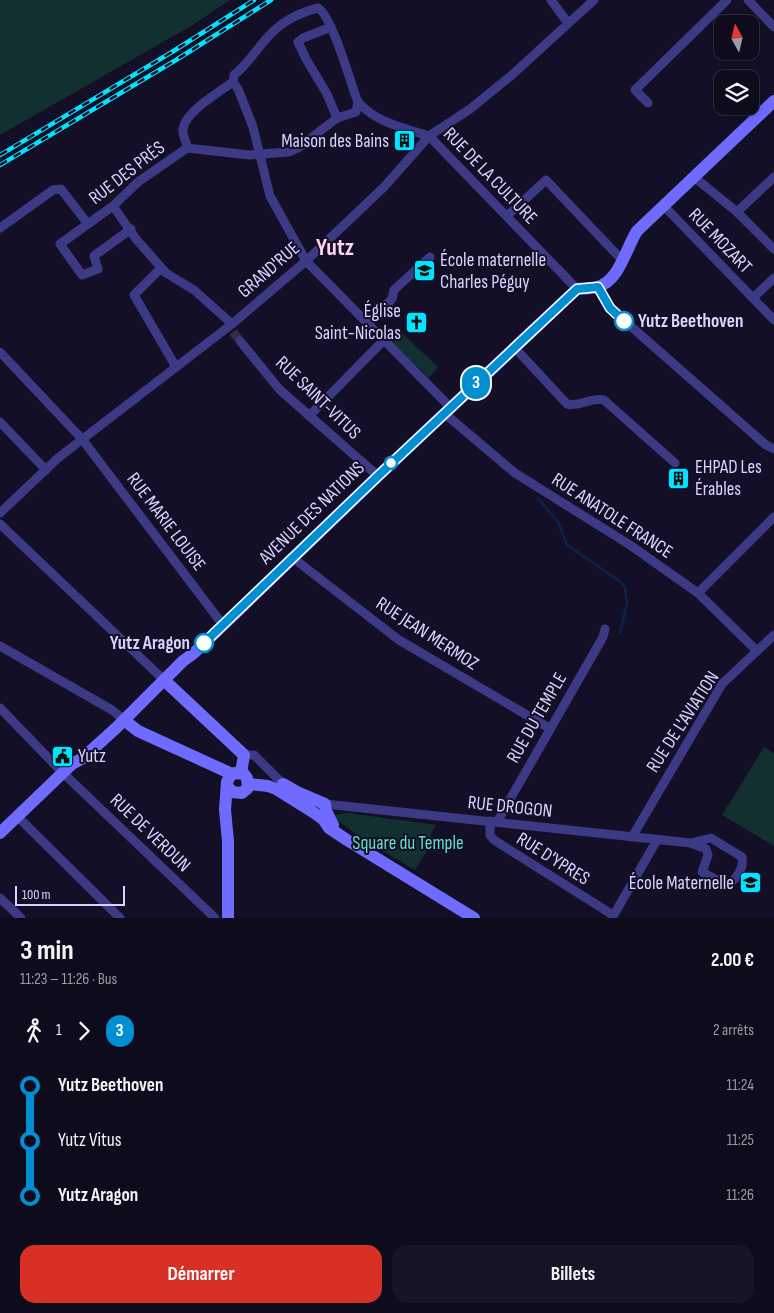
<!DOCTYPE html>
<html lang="fr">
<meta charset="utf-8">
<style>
:root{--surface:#0e0b1c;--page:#171425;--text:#f1f3f6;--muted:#9b9ba3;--line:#2e2b3b;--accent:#d93025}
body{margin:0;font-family:"Sofia Sans Condensed",sans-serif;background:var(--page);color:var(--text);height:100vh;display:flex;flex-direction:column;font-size:19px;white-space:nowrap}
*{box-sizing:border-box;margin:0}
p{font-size:16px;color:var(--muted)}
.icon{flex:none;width:28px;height:28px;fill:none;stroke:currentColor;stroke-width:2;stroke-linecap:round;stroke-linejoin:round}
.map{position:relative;height:918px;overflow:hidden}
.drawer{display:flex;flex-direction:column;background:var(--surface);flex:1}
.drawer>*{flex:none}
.badge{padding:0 10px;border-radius:16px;font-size:18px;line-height:32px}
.needle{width:32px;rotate:352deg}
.tools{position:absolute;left:714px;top:15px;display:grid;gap:10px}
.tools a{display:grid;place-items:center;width:45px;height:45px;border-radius:10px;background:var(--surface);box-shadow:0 2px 8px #0003,0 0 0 1px var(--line);font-size:25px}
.scale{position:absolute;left:15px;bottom:12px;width:110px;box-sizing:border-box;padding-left:5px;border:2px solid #d9d4ff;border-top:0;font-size:14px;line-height:18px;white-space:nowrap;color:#d9d4ff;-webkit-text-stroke:4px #130f26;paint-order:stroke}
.map>.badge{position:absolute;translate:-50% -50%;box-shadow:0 0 0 2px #fff}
.legs{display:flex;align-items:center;gap:8px;height:55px;padding:0 20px;font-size:16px}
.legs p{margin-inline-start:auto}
.headline{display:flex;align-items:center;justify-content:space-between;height:85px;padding:0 20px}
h1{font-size:28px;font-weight:700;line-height:38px}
.cta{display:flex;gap:10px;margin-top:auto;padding:10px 20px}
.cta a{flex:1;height:58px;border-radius:15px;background:var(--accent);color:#fff;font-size:20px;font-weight:700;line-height:58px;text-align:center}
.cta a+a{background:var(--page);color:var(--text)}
ul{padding:0 20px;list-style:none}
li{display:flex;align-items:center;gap:18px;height:55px;font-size:19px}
li i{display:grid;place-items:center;width:8px;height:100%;margin:0 6px;background:currentColor}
li i::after{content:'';width:12px;height:12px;margin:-6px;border:4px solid;border-radius:50%;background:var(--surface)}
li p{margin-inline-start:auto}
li:first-child i{background:linear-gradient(#0000 50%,currentColor 0)}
li:last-child i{background:linear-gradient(currentColor 50%,#0000 0)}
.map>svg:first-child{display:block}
.park{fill:#12302f}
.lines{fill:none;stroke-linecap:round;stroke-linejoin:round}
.stream{stroke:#0c2248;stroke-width:2.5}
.street-tunnel{stroke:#312d47;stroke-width:9;stroke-dasharray:9 4.5;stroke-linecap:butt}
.street{stroke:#3d3a85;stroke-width:9}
.secondary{stroke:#6f6bff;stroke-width:12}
.rail-casing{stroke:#00e5ff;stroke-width:4.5}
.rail{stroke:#130f26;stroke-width:2.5;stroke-dasharray:8;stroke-linecap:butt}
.line-1-casing{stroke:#fff;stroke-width:11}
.line-1{stroke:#008fd0;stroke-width:8}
.stop-1-dot{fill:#fff;stroke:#008fd0;stroke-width:2.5}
.labels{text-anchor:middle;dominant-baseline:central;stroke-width:4;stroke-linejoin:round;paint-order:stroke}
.poi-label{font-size:19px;fill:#d9d4ff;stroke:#130f26;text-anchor:end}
.street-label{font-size:19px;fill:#d9d4ff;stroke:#130f26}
.stop-label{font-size:19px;font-weight:bold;fill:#d9d4ff;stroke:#130f26;text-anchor:start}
.park-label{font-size:19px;fill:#5fe0c0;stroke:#130f26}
.district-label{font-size:24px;font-weight:bold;fill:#ffd6f0;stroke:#130f26}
</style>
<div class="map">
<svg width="774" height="918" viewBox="0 0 774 918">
<rect width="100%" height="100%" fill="#130f26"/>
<!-- park -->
<g class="park">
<polygon points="0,0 230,0 191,26 0,135"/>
<polygon points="402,333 438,367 429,378 392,342"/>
<polygon points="764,747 774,753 774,846 722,815"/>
<polygon points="349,813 436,825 430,836 434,840 415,870 363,839 337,820 335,815 338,814"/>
</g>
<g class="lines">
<!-- stream -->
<polyline class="stream" points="538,498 558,522 567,545 618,580 625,587 627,603 620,633"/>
<!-- street-tunnel -->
<polyline class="street-tunnel" points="233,332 240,341"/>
<!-- street -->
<g class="street">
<polyline points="551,0 568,23"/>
<polyline points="748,0 774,27"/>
<path d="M318,8C330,14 347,70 352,85C354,91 356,99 359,103C377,123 404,128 429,136L577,289"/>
<polyline points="331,27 303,38 298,42 306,59 327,94 337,118"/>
<polyline points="233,82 238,89 253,127 270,196 306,261 450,407"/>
<path d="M233,82L234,75C251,62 260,42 276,29C287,19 304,11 318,8"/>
<polyline points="648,103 635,90 727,0"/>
<polyline points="187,148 249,155 289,152 298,148 337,118 356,112 358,102"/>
<path d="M187,148C187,141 182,136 183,129C185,112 219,92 233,82"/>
<polyline points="694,177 737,212 774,177"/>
<polyline points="113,206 136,239 166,273 194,290 232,324"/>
<polyline points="664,206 774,320"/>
<polyline points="737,212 774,249"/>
<polyline points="507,216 546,180 623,261"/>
<polyline points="0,228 53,190 61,189 88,224"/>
<polyline points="131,229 94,256 98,269 82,275 60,244 113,206 138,182 187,148"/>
<polyline points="161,268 134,295 176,367"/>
<polyline points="598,287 610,308 766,445 774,449"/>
<polyline points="753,298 774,278"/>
<polyline points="367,323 392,299 394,290 430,257"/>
<polyline points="240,341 280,390 378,476"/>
<path d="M514,347L567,404C581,407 590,397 604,400L675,463"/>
<polyline points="0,352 82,439 223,625"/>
<polyline points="444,413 515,473 630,545 698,593 757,651"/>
<polyline points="309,416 384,340"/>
<polyline points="0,422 46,470"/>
<polyline points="0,513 58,458 232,324 306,261 384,187 429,136 470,109 513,74 594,0"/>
<polyline points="0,524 164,680"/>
<polyline points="293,558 399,640 549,728"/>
<polyline points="698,593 774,517"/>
<polyline points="0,646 112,710 124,720"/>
<polyline points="0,708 62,772 215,918"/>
<polyline points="244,755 254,755 281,782"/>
<path d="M325,804L691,843L706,849L708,855L702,872L726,885C737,880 744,868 742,857L711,838L691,843"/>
<polyline points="17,816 120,918"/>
<polyline points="490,821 490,835 494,840 613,915"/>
<polyline points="497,822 603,637 605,629"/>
<polyline points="632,837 722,684 774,635"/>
<polyline points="0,898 21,918"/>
<polyline points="612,918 657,840"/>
</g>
<!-- secondary -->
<g class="secondary">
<polyline points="164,680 244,755 241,773"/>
<polyline points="124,720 138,731 232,774"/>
<polyline points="249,784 268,786 276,789 316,814 323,819 329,828 347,840 474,918"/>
<polyline points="283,784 297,792 325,804 326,811 333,825"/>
<polyline points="228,787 232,792 242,793 248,788 247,778 244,774 235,773 230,776 227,782 225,810 228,841 228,918"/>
<path d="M0,833L72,764L83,758L116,728L183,661L194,653L378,476L577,289C583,288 590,289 597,287C619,282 626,248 637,231L774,101"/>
</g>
<defs>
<g id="rail">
<polyline points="0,155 172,52 254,0"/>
<polyline points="0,165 176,60 271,0"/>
</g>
</defs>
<!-- rail casing -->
<use href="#rail" class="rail-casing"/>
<!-- rail -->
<use href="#rail" class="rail"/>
</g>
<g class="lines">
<defs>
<polyline id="line-1" points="204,643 378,476 577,289 598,287 610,308 624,321"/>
</defs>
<!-- line-1 casing -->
<use href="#line-1" class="line-1-casing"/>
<!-- line-1 -->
<use href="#line-1" class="line-1"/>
</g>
<!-- icons -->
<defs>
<symbol id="building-square" viewBox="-11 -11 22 22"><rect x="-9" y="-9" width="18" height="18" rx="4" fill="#00e5ff" stroke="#130f26"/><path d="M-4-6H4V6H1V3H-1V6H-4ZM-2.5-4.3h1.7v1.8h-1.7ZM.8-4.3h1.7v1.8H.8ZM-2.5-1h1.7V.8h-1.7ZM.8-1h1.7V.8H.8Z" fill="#111"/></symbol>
<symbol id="school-square" viewBox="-11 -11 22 22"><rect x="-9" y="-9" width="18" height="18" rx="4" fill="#00e5ff" stroke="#130f26"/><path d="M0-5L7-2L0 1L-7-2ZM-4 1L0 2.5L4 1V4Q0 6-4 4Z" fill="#111"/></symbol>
<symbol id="church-square" viewBox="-11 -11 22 22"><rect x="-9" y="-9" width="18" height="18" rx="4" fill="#00e5ff" stroke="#130f26"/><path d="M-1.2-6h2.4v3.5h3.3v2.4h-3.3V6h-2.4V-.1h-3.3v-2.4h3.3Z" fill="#111"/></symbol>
<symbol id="civic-square" viewBox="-11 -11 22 22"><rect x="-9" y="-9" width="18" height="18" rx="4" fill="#00e5ff" stroke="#130f26"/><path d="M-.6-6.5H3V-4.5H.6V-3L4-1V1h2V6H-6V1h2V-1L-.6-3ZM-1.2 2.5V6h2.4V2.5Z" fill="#111"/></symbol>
</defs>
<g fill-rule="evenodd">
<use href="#building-square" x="392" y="128" width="25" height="25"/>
<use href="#school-square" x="412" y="258" width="25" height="25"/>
<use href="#church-square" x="404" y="310" width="25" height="25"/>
<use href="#building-square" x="666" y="466" width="25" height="25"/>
<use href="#civic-square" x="50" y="744" width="25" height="25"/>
<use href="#school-square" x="738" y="870" width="25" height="25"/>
</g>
<!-- markers -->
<g class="stop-1-dot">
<circle cx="624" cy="321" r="9"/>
<circle cx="391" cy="463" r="6"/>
<circle cx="204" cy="643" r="9"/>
</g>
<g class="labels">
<!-- poi labels -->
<g class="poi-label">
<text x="389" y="141">Maison des Bains</text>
<text x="440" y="260" text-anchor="start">École maternelle<tspan x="440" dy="22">Charles Péguy</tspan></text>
<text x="401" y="311">Église<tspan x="401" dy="22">Saint-Nicolas</tspan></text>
<text x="695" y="467" text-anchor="start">EHPAD Les<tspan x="695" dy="22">Érables</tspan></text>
<text x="78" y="756" text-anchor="start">Yutz</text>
<text x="734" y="883">École Maternelle</text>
</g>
<!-- street labels -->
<g class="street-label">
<text transform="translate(127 173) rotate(-38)">RUE DES PRÉS</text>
<text transform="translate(490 176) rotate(46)">RUE DE LA CULTURE</text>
<text transform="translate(720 241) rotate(46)">RUE MOZART</text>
<text transform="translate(269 270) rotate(-41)">GRAND'RUE</text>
<text transform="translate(318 398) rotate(44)">RUE SAINT-VITUS</text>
<text transform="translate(312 513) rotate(-44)">AVENUE DES NATIONS</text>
<text transform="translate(612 516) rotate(33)">RUE ANATOLE FRANCE</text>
<text transform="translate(166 522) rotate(53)">RUE MARIE LOUISE</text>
<text transform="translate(427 634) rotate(33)">RUE JEAN MERMOZ</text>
<text transform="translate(537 718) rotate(-60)">RUE DU TEMPLE</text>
<text transform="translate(683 722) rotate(-57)">RUE DE L'AVIATION</text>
<text transform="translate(510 807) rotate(6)">RUE DROGON</text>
<text transform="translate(150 833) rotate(44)">RUE DE VERDUN</text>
<text transform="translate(553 859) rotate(32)">RUE D'YPRES</text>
</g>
<!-- stop labels -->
<g class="stop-label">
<text x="638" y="321">Yutz Beethoven</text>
<text x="190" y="643" text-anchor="end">Yutz Aragon</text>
</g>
<!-- park labels -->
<g class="park-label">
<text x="408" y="843">Square du Temple</text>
</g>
<!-- district labels -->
<g class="district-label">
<text x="335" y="247">Yutz</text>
</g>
</g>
</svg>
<div class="tools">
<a><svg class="needle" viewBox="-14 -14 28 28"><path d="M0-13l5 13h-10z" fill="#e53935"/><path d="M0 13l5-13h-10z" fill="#9b9ba3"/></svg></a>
<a><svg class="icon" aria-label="layers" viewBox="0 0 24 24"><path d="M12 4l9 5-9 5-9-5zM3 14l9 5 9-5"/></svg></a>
</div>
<div class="scale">100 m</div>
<b class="badge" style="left:476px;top:383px;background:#008fd0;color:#fff">3</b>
</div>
<section class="drawer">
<div class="headline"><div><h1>3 min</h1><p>11:23 – 11:26 · Bus</p></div><b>2.00 €</b></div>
<div class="legs"><svg class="icon" aria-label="walk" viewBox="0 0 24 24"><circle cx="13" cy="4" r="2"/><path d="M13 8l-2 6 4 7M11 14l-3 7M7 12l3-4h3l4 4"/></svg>1<svg class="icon" aria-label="forward" viewBox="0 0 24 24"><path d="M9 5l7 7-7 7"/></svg><b class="badge" style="background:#008fd0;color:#fff">3</b><p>2 arrêts</p></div>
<ul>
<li><i style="color:#008fd0"></i><b>Yutz Beethoven</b><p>11:24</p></li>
<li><i style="color:#008fd0"></i><span>Yutz Vitus</span><p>11:25</p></li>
<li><i style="color:#008fd0"></i><b>Yutz Aragon</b><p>11:26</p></li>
</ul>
<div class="cta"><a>Démarrer</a><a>Billets</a></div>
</section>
